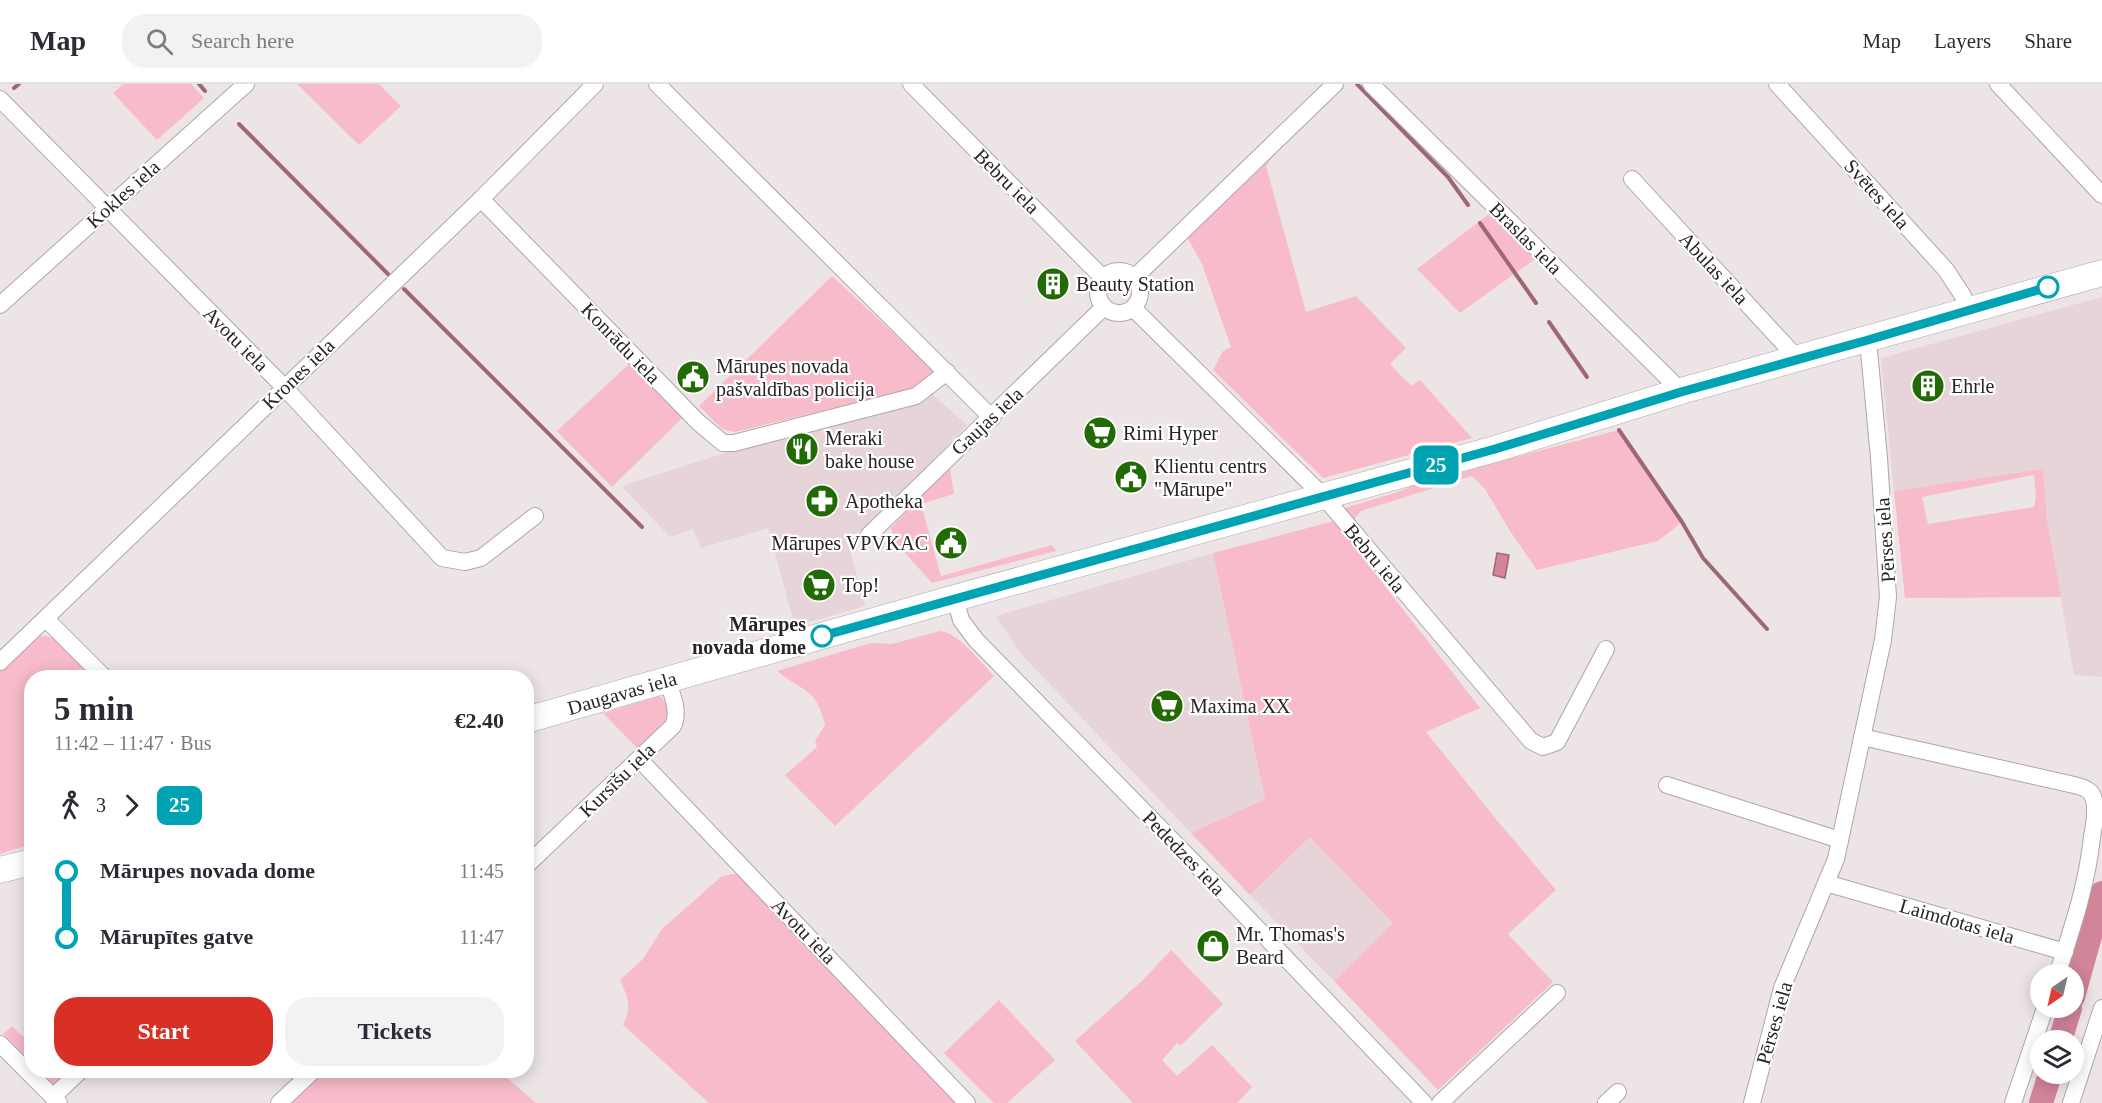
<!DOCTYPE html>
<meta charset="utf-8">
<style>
:root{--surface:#fff;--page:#f2f2f3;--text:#2b2b33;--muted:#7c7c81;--line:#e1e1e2;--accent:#d93025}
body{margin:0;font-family:"Times New Roman",serif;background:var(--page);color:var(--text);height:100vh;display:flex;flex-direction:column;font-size:22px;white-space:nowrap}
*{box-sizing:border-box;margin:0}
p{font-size:20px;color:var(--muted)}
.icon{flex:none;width:33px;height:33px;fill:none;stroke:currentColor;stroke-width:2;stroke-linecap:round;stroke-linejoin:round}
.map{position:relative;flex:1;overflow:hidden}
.drawer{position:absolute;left:24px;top:586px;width:510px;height:408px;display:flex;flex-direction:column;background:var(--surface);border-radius:24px;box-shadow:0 3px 15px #0003}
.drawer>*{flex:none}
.badge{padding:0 12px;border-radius:9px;font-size:21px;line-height:39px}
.needle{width:39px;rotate:214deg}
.buttons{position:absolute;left:2030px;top:880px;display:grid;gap:12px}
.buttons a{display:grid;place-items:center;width:54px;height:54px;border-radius:50%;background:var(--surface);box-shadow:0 3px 15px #0003;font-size:30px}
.map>.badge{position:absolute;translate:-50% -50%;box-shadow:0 0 0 3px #fff}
.legs{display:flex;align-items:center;gap:9px;height:66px;padding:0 30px;font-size:20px}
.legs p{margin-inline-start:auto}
.overview{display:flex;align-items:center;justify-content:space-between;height:102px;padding:0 30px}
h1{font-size:33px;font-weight:700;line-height:45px}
.cta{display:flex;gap:12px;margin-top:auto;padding:12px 30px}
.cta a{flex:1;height:69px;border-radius:24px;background:var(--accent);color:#fff;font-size:24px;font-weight:700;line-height:69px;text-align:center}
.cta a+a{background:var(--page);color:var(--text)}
ul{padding:0 30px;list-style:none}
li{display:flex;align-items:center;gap:21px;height:66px;font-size:22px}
li i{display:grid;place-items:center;width:9px;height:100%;margin:0 8px;background:currentColor}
li i::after{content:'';width:15px;height:15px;margin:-8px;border:4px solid;border-radius:50%;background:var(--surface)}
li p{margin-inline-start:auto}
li:first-child i{background:linear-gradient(#0000 50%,currentColor 0)}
li:last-child i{background:linear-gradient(currentColor 50%,#0000 0)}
header{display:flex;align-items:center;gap:36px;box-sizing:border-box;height:84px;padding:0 30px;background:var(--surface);border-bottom:2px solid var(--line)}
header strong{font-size:28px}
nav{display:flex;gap:33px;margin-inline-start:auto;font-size:21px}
.search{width:420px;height:54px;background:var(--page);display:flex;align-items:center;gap:15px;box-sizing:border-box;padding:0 21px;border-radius:24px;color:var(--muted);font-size:22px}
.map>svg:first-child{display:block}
.built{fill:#e6d4d8}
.green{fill:#f8bbc9;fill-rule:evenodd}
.water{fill:#d28498;stroke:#9f6775;stroke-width:1.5}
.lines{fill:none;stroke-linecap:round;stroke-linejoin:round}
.stream{stroke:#9f6775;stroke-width:4}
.river{stroke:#d28498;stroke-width:24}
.street-casing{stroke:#aea6a8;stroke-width:18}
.primary-casing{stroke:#aea6a8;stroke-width:27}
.street{stroke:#fff;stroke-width:16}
.primary{stroke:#fff;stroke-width:26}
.line-1-casing{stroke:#fff;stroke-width:14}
.line-1{stroke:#00a3b4;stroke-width:9}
.stop-1-dot{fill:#fff;stroke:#00a3b4;stroke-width:3}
.labels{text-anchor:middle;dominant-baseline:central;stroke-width:4.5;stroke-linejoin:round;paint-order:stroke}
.street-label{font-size:20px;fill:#272424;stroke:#fff}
.poi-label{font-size:20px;fill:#272424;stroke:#fff;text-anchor:start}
.stop-label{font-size:20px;font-weight:bold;fill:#272424;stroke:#fff;text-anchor:end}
</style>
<header>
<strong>Map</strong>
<div class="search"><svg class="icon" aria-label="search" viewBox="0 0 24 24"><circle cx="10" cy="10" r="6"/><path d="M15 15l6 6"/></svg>Search here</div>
<nav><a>Map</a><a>Layers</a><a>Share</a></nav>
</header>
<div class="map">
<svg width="2102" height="1019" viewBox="0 0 2102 1019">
<rect width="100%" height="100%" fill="#ede4e6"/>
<!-- built -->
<g class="built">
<polygon points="2102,213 2102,593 2074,591 2047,436 2043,385 1894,407 1881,274"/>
<polygon points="931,309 967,341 849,463 865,522 795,542 768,444 701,464 693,445 670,453 623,404 628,400 743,363"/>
<polygon points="1213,469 1265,715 1191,749 1022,571 996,532"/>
<polygon points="1310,753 1394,839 1334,897 1250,811"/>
</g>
<!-- green -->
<g class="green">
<polygon points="123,0 191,0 204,14 157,56 113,9"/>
<polygon points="297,0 379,0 401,22 359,61"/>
<polygon points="1276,68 1266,82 1306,228 1356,212 1406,264 1390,280 1411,302 1420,296 1472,354 1323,394 1213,286 1223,267 1231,263 1202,180 1186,151"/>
<polygon points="1489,130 1535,175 1460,229 1417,185"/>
<polygon points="832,192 931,284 934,289 928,302 734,348 722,345 699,322"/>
<polygon points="630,279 683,333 612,403 557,347"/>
<polygon points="1619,346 1682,438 1658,457 1537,486 1510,447 1485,405 1472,392 1361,427 1355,434 1356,440 1345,428 1345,424 1398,408 1424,397"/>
<polygon points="950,384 954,410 921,420 941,492 1052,461 1056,467 932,499 895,458 891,444 917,416"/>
<path d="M2043,385L2047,436L2061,513L1905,514L1894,407ZM2034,391L2036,412L2034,423L1928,440L1922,413Z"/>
<polygon points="1334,437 1480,624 1426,648 1495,734 1556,806 1508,850 1553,898 1438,1006 1334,897 1393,839 1310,753 1250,811 1191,749 1265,715 1213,469"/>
<path d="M940,547C958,548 981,579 994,592L835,742L785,691L817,663L815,657L825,641C816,603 804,609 777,587L871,559L892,560Z"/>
<polygon points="46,552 61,556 98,594 32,594 31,760 0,770 0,586 35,553"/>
<path d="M660,612C679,632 657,657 637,664L603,629Z"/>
<path d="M741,789L962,1019H709L623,941C632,924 628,913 620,896L643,875L662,845L722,792Z"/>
<polygon points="1171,866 1223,920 1180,962 1177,959 1162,976 1177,992 1212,961 1252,1003 1237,1019 1133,1019 1075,957 1144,895"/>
<polygon points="999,916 1055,976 1007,1019 994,1019 944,969"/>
<polygon points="12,942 23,953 31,946 31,980 3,950"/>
<polygon points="38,987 69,987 53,1003"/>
<polygon points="324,987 499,987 536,1019 289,1019"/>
</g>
<!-- water -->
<polygon class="water" points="1497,469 1509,471 1505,494 1493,491"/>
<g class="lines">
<!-- stream -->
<g class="stream">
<polyline points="199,0 205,7"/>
<polyline points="1357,0 1448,93 1468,121"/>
<polyline points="14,4 19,0"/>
<polyline points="239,40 388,190"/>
<polyline points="1480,139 1536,219"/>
<polyline points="404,205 642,443"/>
<polyline points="1549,238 1587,293"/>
<polyline points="1619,346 1682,438 1703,474 1767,545"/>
</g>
<!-- river -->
<g class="river">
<polyline points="2073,913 2102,809"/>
<polyline points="2060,957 2070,924"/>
<polyline points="2041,1019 2050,990"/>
</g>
<defs>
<g id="street">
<polyline points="657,0 992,334"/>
<polyline points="911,0 1103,194"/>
<polyline points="1371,0 1681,307"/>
<polyline points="1777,0 1946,186 1963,212 1969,225"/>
<polyline points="1998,0 2102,111"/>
<polyline points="0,15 284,303 442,474 465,478 481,474 535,432"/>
<polyline points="1632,95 1797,274"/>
<polyline points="481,115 698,338 723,359 734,359 916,312 947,288"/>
<circle cx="1119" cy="208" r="21"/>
<polyline points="1134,194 1335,0"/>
<polyline points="0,221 246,0"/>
<polyline points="1133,224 1324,413 1531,657 1543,663 1557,658 1606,565"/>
<polyline points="869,451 1104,223"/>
<polyline points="955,514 961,536 976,556 1215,800 1424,1019"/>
<polyline points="46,535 105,594"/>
<polyline points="0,578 481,115 595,0"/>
<path d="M1862,653L2074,701C2082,703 2092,705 2094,716C2097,727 2094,741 2092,753C2087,801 2072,845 2057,891"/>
<polyline points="639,675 967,1019"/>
<polyline points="1667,701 1840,756"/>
<path d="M526,782L673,642C680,628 672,610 667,596"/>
<polyline points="1826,799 2065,868"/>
<polyline points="0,960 59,1019"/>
<polyline points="53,1013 80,987"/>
<polyline points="279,1019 313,987"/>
<polyline points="1440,1019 1557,909"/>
<polyline points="1606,1019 1618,1008"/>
<polyline points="1752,1019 1782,904 1836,775 1883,556 1888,513 1879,374 1868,256"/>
<polyline points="2013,1019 2045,924"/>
<polyline points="2071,1019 2102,924"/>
</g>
<g id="primary">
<polyline points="526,636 955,514 1495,365 1681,307 2102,189"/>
<polyline points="0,786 32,778"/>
</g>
</defs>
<!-- street casing -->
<use href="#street" class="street-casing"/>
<!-- primary casing -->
<use href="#primary" class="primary-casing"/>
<!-- street -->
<use href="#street" class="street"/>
<!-- primary -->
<use href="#primary" class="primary"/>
</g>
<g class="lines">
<defs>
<polyline id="line-1" points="822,552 1495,365 1681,308 1868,256 2048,203"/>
</defs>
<!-- line-1 casing -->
<use href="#line-1" class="line-1-casing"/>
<!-- line-1 -->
<use href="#line-1" class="line-1"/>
</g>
<!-- icons -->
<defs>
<symbol id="building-disc" viewBox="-11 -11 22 22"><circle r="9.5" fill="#216a04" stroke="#fff"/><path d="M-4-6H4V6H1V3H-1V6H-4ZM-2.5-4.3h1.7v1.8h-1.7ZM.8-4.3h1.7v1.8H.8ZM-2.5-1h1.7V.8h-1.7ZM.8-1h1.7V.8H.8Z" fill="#fff"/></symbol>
<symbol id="civic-disc" viewBox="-11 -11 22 22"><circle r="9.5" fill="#216a04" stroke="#fff"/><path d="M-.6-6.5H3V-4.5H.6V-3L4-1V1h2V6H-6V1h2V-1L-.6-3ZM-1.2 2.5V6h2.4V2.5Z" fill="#fff"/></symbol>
<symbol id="supermarket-disc" viewBox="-11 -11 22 22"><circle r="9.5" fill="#216a04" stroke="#fff"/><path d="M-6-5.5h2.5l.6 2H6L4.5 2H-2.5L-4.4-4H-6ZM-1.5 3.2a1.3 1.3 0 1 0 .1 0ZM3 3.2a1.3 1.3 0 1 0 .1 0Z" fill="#fff"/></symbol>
<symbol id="restaurant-disc" viewBox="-11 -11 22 22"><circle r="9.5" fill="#216a04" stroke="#fff"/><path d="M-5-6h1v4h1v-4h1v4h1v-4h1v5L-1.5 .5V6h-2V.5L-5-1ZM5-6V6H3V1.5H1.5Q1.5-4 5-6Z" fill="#fff"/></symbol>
<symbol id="pharmacy-disc" viewBox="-11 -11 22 22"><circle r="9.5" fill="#216a04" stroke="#fff"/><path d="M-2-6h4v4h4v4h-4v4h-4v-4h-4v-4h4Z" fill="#fff"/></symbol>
<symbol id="shop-disc" viewBox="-11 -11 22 22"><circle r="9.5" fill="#216a04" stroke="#fff"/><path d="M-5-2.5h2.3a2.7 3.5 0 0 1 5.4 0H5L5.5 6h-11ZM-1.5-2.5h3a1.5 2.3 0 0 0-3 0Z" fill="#fff"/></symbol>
</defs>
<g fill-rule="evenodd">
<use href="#building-disc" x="1034" y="181" width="38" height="38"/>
<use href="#civic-disc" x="674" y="274" width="38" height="38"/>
<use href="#building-disc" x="1909" y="283" width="38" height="38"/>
<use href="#supermarket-disc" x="1081" y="330" width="38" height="38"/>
<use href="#restaurant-disc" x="783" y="346" width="38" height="38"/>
<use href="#civic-disc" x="1112" y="374" width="38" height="38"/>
<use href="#pharmacy-disc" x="803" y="398" width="38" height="38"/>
<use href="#civic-disc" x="932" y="440" width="38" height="38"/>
<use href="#supermarket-disc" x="800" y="482" width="38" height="38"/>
<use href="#supermarket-disc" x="1148" y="603" width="38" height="38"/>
<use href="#shop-disc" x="1194" y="843" width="38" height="38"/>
</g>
<!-- markers -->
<g class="stop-1-dot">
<circle cx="2048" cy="203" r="10"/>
<circle cx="822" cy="552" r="10"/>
</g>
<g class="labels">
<!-- street labels -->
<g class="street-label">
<text transform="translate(1007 97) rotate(45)">Bebru iela</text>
<text transform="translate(123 110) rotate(-42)">Kokles iela</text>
<text transform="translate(1877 110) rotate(48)">Svētes iela</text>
<text transform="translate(1526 154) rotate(45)">Braslas iela</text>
<text transform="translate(1714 184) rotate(47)">Abulas iela</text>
<text transform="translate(236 255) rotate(45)">Avotu iela</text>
<text transform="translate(621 259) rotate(46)">Konrādu iela</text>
<text transform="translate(298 290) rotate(-44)">Krones iela</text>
<text transform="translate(987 337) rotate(-43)">Gaujas iela</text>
<text transform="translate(1885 456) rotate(-94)">Pērses iela</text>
<text transform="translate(1375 474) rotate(50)">Bebru iela</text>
<text transform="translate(622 609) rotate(-16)">Daugavas iela</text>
<text transform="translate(617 696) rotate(-44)">Kursīšu iela</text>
<text transform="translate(1184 769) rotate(46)">Pededzes iela</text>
<text transform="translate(1957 837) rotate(16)">Laimdotas iela</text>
<text transform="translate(804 847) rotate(46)">Avotu iela</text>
<text transform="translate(1774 939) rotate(-74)">Pērses iela</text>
</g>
<!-- poi labels -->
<g class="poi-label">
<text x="1076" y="200">Beauty Station</text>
<text x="716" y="282">Mārupes novada<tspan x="716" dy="23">pašvaldības policija</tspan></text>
<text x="1951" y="302">Ehrle</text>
<text x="1123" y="349">Rimi Hyper</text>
<text x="825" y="354">Meraki<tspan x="825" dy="23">bake house</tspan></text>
<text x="1154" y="382">Klientu centrs<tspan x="1154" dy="23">"Mārupe"</tspan></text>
<text x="845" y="417">Apotheka</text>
<text x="928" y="459" text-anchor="end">Mārupes VPVKAC</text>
<text x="842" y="501">Top!</text>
<text x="1190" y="622">Maxima XX</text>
<text x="1236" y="850">Mr. Thomas's<tspan x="1236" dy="23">Beard</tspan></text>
</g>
<!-- stop labels -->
<g class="stop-label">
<text x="806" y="540">Mārupes<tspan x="806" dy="23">novada dome</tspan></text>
</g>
</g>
</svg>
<div class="buttons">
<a><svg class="needle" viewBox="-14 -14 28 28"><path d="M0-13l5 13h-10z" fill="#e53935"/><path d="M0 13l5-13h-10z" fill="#7c7c81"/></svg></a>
<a><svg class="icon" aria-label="layers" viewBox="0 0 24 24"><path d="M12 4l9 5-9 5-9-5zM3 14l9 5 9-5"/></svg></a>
</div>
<b class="badge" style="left:1436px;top:381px;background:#00a3b4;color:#fff">25</b>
<section class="drawer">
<div class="overview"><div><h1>5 min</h1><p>11:42 – 11:47 · Bus</p></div><b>€2.40</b></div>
<div class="legs"><svg class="icon" aria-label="walk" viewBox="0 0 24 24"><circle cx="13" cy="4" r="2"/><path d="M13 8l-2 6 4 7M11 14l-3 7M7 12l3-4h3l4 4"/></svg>3<svg class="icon" aria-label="forward" viewBox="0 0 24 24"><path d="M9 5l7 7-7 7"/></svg><b class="badge" style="background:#00a3b4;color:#fff">25</b></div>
<ul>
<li><i style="color:#00a3b4"></i><b>Mārupes novada dome</b><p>11:45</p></li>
<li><i style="color:#00a3b4"></i><b>Mārupītes gatve</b><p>11:47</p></li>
</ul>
<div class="cta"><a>Start</a><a>Tickets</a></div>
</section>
</div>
